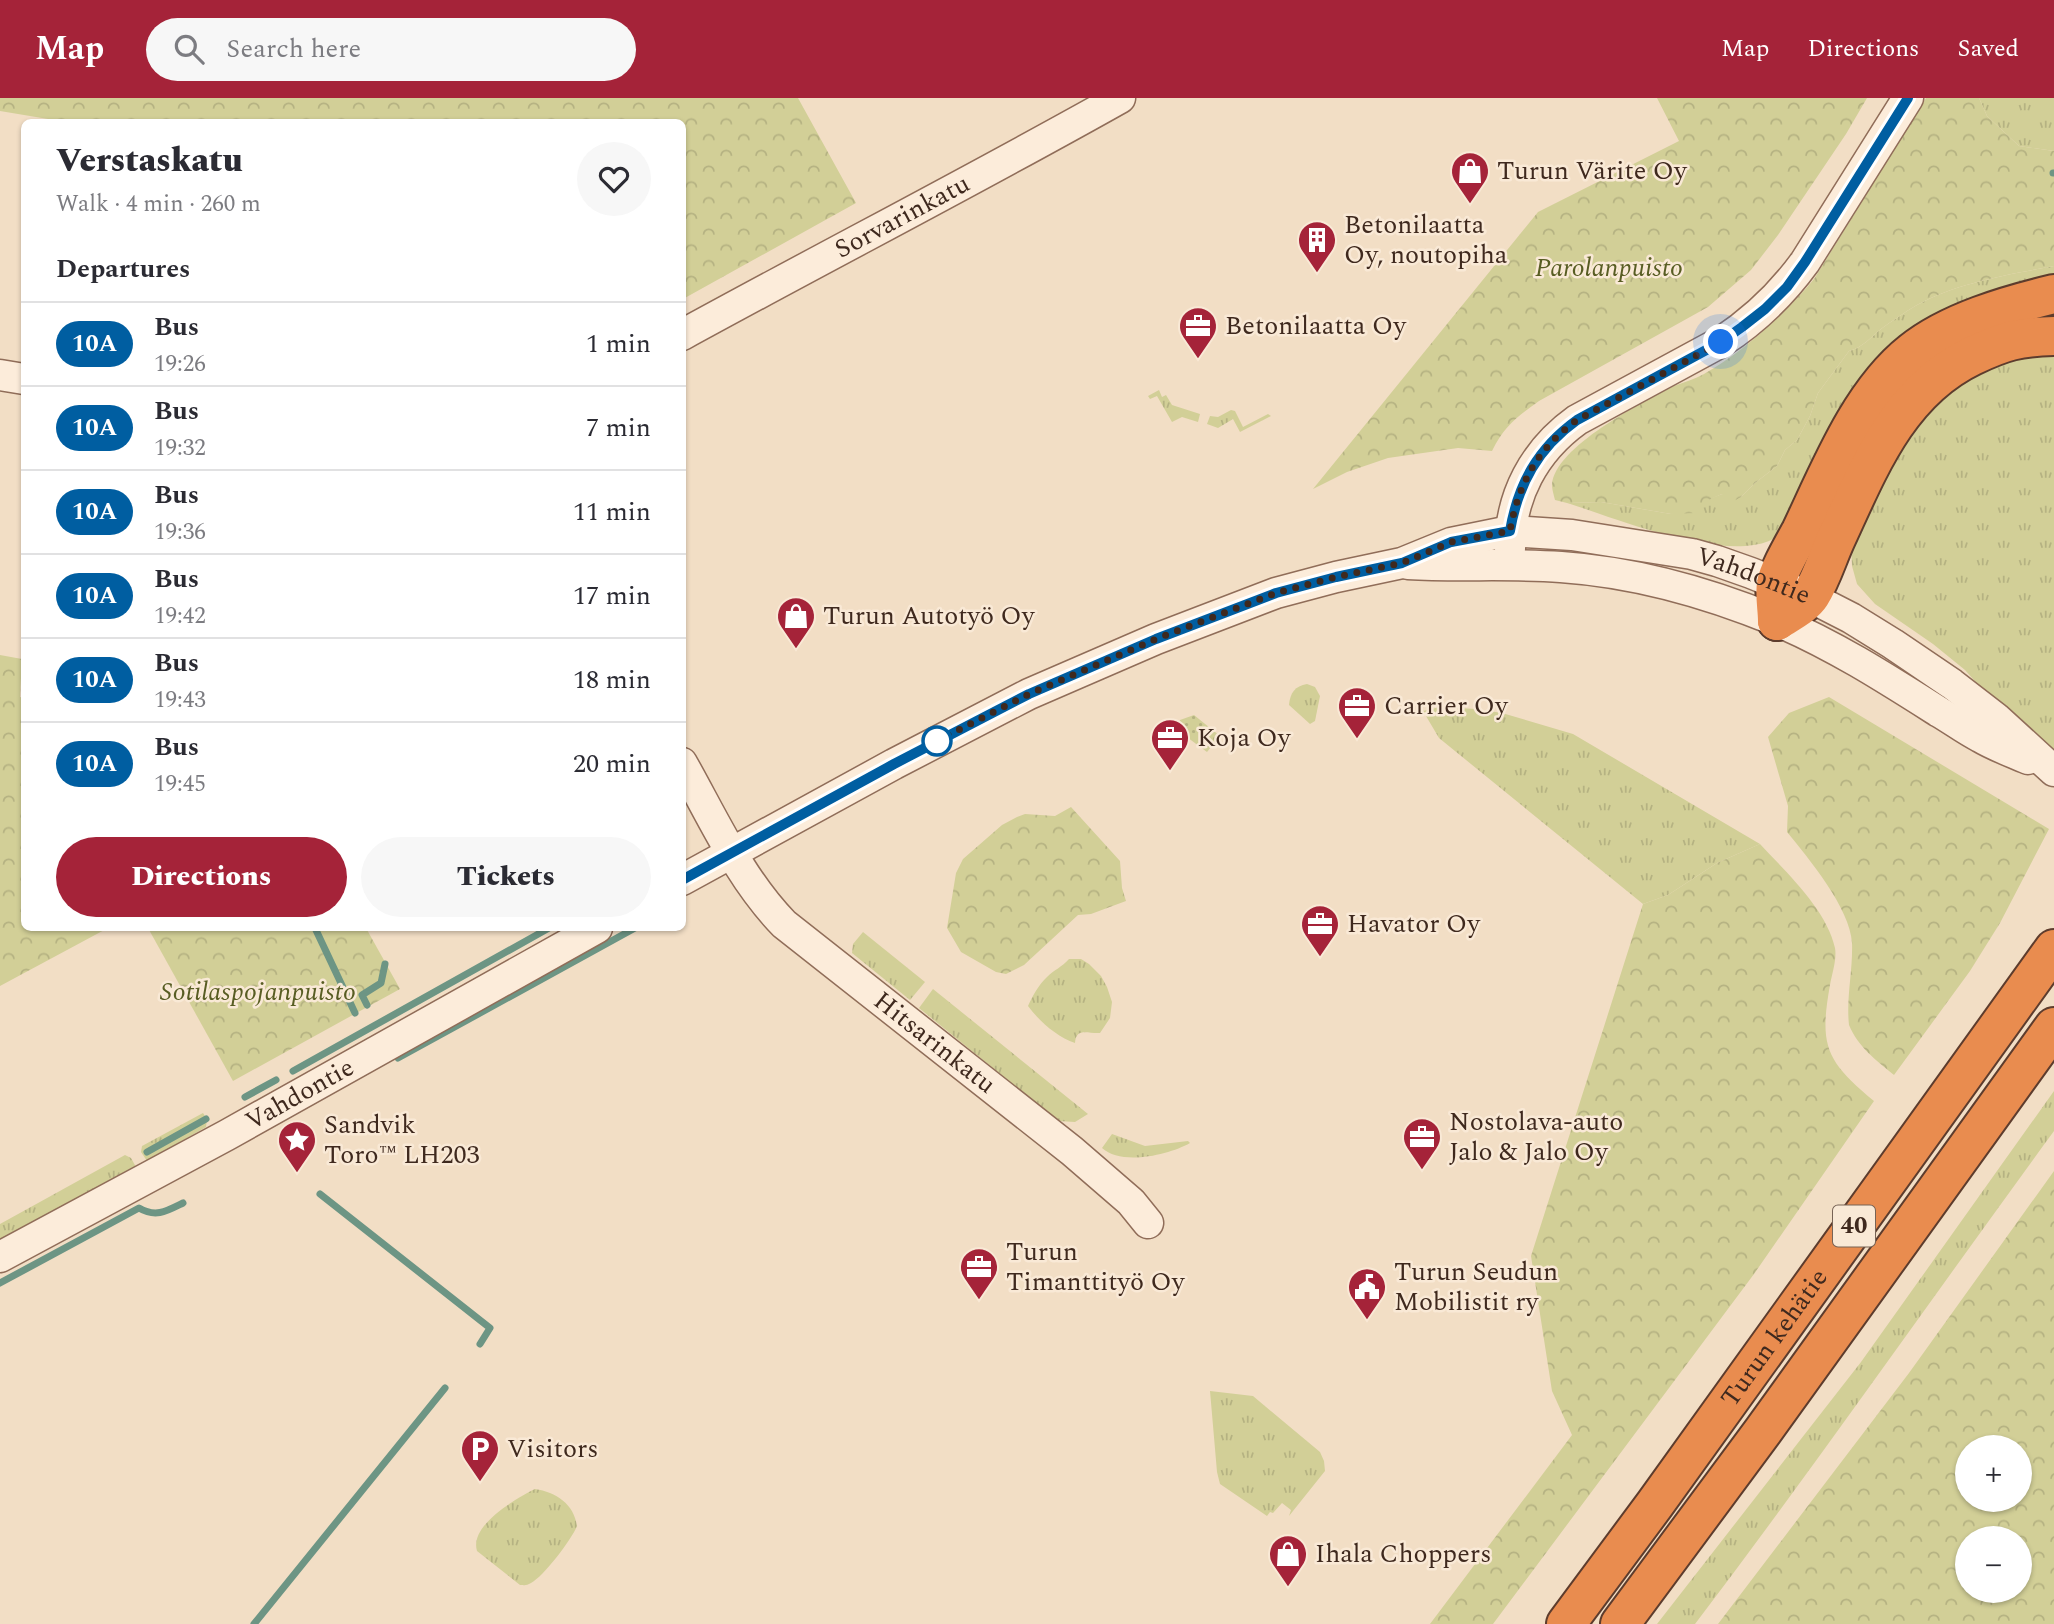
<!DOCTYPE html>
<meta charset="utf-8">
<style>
:root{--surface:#fff;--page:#f7f7f7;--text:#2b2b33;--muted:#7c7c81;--line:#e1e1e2;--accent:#a52339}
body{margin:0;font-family:Spectral,serif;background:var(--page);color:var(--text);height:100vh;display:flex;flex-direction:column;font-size:26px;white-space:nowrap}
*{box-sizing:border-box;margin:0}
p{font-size:23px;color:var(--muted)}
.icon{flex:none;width:38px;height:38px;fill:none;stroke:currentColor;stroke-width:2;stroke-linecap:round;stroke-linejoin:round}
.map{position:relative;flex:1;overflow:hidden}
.details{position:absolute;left:21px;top:21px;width:665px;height:812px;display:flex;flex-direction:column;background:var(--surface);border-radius:10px;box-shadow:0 2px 5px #0004}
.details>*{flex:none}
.badge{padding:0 14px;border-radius:23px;font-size:24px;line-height:46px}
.tools{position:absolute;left:1955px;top:1337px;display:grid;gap:14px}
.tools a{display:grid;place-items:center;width:77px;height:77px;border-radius:50%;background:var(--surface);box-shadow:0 2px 5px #0004;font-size:35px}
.you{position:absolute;width:35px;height:35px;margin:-18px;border:5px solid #fff;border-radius:50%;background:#1a73e8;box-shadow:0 0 0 10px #1a73e833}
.map>.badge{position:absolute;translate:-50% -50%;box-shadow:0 0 0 4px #fff}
h2{padding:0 35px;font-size:26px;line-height:63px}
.round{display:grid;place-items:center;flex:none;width:74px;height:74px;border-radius:37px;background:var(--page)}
.head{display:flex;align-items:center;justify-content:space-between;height:119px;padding:0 35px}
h1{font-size:33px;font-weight:800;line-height:52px}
.action{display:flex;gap:14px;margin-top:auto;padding:14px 35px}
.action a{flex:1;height:80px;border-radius:42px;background:var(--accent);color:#fff;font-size:28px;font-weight:800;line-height:80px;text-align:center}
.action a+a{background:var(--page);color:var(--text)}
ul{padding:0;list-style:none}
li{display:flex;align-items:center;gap:21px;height:84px;padding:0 35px;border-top:2px solid var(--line)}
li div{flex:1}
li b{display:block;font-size:26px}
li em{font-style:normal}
li .badge{min-width:77px;font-weight:700;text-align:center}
header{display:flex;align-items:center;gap:42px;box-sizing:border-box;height:98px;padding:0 35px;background:var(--accent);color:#fff}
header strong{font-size:33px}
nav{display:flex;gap:38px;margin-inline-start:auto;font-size:24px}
.search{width:490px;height:63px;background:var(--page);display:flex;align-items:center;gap:18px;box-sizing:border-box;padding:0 24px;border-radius:38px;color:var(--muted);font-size:26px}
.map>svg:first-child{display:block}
.grass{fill:url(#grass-tufts)}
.forest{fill:url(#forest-crowns);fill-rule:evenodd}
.park{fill:url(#park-dots)}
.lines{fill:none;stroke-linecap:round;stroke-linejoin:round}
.stream{stroke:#6d9584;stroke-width:7}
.minor-casing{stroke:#906d59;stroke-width:33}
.highway-casing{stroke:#5d3c2d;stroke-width:42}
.minor{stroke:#fcecda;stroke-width:30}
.highway{stroke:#e98c4f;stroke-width:38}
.line-casing{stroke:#fff;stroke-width:16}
.line{stroke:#005ea1;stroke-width:10}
.walk{stroke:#3f291e;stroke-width:7;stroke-dasharray:0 12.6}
.stop-dot{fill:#fff;stroke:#005ea1;stroke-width:3.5}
.labels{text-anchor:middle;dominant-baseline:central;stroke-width:5;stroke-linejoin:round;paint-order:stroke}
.shield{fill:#f9e9d6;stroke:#776355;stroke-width:2}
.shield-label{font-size:24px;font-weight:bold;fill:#3f291e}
.poi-label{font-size:26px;fill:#3f291e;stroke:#f9e9d6;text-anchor:start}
.street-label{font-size:26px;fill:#3f291e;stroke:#f9e9d6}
.park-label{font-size:26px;font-style:italic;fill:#585d23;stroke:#f9e9d6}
</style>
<header>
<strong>Map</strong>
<div class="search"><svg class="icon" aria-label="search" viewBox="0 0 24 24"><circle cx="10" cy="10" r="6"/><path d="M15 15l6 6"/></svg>Search here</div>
<nav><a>Map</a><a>Directions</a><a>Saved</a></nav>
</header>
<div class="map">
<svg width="2054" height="1526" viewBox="0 0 2054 1526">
<defs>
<pattern id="grass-tufts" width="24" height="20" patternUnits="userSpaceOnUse" patternTransform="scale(1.75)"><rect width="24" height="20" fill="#d2cf97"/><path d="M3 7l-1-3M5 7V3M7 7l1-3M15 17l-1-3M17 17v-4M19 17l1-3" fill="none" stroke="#b5b282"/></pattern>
<pattern id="forest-crowns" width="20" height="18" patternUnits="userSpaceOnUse" patternTransform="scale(1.75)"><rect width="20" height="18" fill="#d2cf97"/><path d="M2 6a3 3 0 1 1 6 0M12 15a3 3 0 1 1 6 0" fill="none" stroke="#b5b282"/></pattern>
<pattern id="park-dots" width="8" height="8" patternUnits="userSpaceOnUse" patternTransform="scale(1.75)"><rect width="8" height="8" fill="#d2cf97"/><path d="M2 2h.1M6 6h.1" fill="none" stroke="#b5b282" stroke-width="1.8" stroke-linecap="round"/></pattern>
</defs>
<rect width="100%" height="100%" fill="#f2dec5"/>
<!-- grass -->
<g class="grass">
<polygon points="1979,0 2054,0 2054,53 2019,48 1987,18"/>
<path d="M2054,168V180L1975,198L1938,215L1788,424C1783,431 1777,440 1769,443C1719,463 1618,421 1567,405L1601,404L1671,416L1722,396L1741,399L1755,385L1777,368L1785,352L1797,342L1810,318L1818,295L1849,253C1862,250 1871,239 1881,231C1892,223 1905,214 1917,207C1956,185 2010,176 2054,168Z"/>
<polygon points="2054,253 2054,652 1996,607 1965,572 1933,546 1875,506 1857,486 1852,468 1851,446 1922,309 2001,257"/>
<polygon points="1159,292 1162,299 1166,297 1172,307 1200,316 1198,324 1182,319 1172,324 1157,298 1150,301 1148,298"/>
<polygon points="1231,312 1235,313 1243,329 1268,316 1271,318 1240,334 1233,321 1218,330 1207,326 1210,318 1218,319"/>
<path d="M1307,586L1315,589L1320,598L1315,623L1310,626L1289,607C1290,595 1295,588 1307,586Z"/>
<polygon points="1440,609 1476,611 1502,615 1573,636 1760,746 1717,765 1668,797 1643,806 1439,640 1423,613"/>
<polygon points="863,834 925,884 910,902 852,855 853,846"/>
<path d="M1069,861H1081L1089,866L1101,878L1107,889L1112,904L1110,920L1100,935C1088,936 1076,929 1075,945C1057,939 1039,923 1028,908C1032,899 1039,886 1047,879C1054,872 1062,869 1069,861Z"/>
<polygon points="933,891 1088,1016 1075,1024 1058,1023 919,910"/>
<path d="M2054,993V1033C1934,1197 1818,1364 1695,1526H1657L1861,1264Z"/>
<polygon points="203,1015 207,1021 206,1029 147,1063 141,1054 142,1048"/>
<path d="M1112,1036L1145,1048L1188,1043L1190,1045C1169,1057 1121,1068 1102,1050Z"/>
<polygon points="125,1057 131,1060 136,1069 0,1143 0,1126"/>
<polygon points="1210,1293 1253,1298 1320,1354 1324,1363 1325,1373 1289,1418 1291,1412 1282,1405 1273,1415 1270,1414 1267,1418 1220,1386 1217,1374"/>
<path d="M535,1391C556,1394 574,1406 577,1428C572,1441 543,1479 531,1485C526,1488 525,1487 520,1487L477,1453C469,1427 517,1400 535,1391Z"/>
</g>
<!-- forest -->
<g class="forest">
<polygon points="0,0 798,0 856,105 683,201 682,24 66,24 0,13"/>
<path d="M1657,0H1867L1846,36L1778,137L1751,172L1708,209L1539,303C1517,319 1505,327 1492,353L1458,350L1388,360L1347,374L1313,391L1538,114L1679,43Z"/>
<path d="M1926,0H1979L1987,18L2019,48L2054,53V168C2010,176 1956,185 1917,207C1905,214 1892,223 1881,231C1871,239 1862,250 1849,253L1818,295L1810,318L1797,342L1785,352L1777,368L1755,385L1741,399L1732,404L1722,396L1704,404L1695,415L1671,416L1601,404L1567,405L1555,402C1554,398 1552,391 1552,387C1554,349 1643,304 1674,288C1684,284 1695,281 1704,276C1743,254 1786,215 1814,181Z"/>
<polygon points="0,557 22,561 20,599 24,600 24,830 108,830 0,888"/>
<path d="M1829,599L2049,731L2000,825L1970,873L1894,977C1876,962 1858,949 1849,927C1846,900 1853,872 1852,845C1850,810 1809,761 1787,734L1788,708L1768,639L1789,615Z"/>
<polygon points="1071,709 1120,763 1122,790 1126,803 1091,816 1078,817 1024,867 1006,876 996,874 961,854 947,830 956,775 963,761 1002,727 1017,719 1025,716 1055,718"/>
<path d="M1760,746C1786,774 1827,812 1835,850C1837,861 1832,876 1830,887C1819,948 1826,963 1874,1003L1754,1176L1493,1526H1430L1572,1337L1552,1293L1531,1158L1643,806L1668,797L1717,765Z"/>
<polygon points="148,830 366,830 400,891 233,983"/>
<path d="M2054,1073V1526H1718L1909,1275ZM1967,1349H2020V1402H1967ZM1967,1440H2020V1493H1967Z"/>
</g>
<!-- park -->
<polygon class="park" points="1194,617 1220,638 1207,654 1176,631 1180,622"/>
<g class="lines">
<!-- stream -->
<g class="stream">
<polyline points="2053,75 2054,75"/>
<polyline points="315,830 355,915"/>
<polyline points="367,907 362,897 381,885 385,866"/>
<polyline points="398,960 635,830"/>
<polyline points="293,973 549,830"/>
<polyline points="245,999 276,982"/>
<polyline points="147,1054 206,1021"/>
<polyline points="320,1096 490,1230 480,1246"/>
<path d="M0,1185L139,1110C156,1120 167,1113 183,1105"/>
<polyline points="254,1526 445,1290"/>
</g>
<defs>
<g id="minor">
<path id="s1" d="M682,237C828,157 976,81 1120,0"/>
<polyline points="0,277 24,281"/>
<path d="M1510,451C1510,398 1534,353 1577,322L1721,244C1755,222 1781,197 1805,164L1908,0"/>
<path d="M1408,466C1459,469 1510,465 1561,469C1635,474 1709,495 1777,523C1834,547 1887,581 1939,614C1953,622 1966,632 1980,639C1995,648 2012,654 2028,661"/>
<path id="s2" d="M682,665C713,720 740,781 784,826L1072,1053L1131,1104L1148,1125"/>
<path id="s3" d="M682,782L894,666L1029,596L1156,541L1276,495L1336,479L1402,465L1451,445L1510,433L1572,437L1692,456L1717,463L1751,475L1810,499L1851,520L1893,546L1952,586L1996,620L2054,673"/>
<path id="s4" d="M0,1159L227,1037L597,830"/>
</g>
<g id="highway">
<path d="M1777,523C1777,511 1774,497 1776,486C1778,473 1794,446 1801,433C1829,374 1860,295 1912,254C1949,224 2008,207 2054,196"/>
<path d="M1777,523C1787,516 1804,508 1811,497C1821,481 1827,461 1835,443C1868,372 1897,294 1972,258C2004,243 2018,239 2054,238"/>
<path id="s5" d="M1566,1526L1655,1406L2054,851"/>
<polyline points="1620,1526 1763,1333 2054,929"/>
</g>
</defs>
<!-- minor casing -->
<use href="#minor" class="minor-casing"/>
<!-- highway casing -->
<use href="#highway" class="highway-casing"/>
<!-- minor -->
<use href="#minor" class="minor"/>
<!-- highway -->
<use href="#highway" class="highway"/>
</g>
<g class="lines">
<defs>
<path id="line" d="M682,782L894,666L1029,596L1156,541L1276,495L1336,479L1402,465L1451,444L1510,433C1518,386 1538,350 1577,322L1721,244L1742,229L1765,211L1787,189L1805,164L1908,0"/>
</defs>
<!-- line casing -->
<use href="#line" class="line-casing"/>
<!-- line -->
<use href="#line" class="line"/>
<!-- walk -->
<path class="walk" d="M937,643L1029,596L1156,541L1276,495L1336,479L1402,465L1451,444L1510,433C1518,386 1538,350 1577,322L1721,244"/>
</g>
<!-- icons -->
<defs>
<symbol id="shop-pin" viewBox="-11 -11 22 30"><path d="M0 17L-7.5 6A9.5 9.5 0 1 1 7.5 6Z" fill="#a52339" stroke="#f9e9d6"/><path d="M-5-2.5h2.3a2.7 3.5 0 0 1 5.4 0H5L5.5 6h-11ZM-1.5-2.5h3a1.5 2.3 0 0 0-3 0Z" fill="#fff"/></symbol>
<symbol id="building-pin" viewBox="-11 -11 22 30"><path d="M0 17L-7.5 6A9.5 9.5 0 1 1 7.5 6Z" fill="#a52339" stroke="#f9e9d6"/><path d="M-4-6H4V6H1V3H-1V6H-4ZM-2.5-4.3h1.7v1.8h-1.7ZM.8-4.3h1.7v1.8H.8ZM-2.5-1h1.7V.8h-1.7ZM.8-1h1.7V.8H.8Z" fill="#fff"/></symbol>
<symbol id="office-pin" viewBox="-11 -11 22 30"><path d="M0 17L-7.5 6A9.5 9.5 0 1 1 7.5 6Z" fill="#a52339" stroke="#f9e9d6"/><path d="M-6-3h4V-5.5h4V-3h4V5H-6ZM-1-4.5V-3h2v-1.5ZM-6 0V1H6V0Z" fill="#fff"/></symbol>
<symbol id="sight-pin" viewBox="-11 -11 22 30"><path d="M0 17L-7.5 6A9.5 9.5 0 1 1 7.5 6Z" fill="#a52339" stroke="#f9e9d6"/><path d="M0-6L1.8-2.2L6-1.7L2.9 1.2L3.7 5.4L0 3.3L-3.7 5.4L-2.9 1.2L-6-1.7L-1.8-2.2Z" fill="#fff"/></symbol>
<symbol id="civic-pin" viewBox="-11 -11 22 30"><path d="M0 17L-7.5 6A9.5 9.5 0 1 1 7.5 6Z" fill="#a52339" stroke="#f9e9d6"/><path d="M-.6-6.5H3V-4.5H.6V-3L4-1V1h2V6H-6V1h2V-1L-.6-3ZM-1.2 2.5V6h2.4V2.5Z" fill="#fff"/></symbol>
<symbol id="parking-pin" viewBox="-11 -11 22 30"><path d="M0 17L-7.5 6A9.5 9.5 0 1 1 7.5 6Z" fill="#a52339" stroke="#f9e9d6"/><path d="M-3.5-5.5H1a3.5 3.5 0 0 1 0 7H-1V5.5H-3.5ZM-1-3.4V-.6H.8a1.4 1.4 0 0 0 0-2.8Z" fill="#fff"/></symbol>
</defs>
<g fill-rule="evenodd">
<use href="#shop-pin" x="1448" y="51" width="44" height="60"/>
<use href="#building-pin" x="1295" y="120" width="44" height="60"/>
<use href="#office-pin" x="1176" y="206" width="44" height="60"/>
<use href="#shop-pin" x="774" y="496" width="44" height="60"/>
<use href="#office-pin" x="1335" y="586" width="44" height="60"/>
<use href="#office-pin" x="1148" y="618" width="44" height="60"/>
<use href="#office-pin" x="1298" y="804" width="44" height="60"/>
<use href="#office-pin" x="1400" y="1017" width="44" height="60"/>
<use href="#sight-pin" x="275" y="1020" width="44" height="60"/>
<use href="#office-pin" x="957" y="1147" width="44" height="60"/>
<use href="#civic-pin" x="1345" y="1167" width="44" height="60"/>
<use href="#parking-pin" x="458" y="1329" width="44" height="60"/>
<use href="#shop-pin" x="1266" y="1434" width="44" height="60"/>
</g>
<!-- markers -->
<circle class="stop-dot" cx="937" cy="643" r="14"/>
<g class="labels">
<!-- shield labels -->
<rect class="shield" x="1833" y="1107.5" width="42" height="41" rx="5"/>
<g class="shield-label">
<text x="1854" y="1128">40</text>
</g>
<!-- poi labels -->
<g class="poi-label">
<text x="1497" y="73">Turun Värite Oy</text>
<text x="1344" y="127">Betonilaatta<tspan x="1344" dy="30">Oy, noutopiha</tspan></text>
<text x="1225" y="228">Betonilaatta Oy</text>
<text x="823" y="518">Turun Autotyö Oy</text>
<text x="1384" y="608">Carrier Oy</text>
<text x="1197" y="640">Koja Oy</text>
<text x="1347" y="826">Havator Oy</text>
<text x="1449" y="1024">Nostolava-auto<tspan x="1449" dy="30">Jalo &amp; Jalo Oy</tspan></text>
<text x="324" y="1027">Sandvik<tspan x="324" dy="30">Toro™ LH203</tspan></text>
<text x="1006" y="1154">Turun<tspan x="1006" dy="30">Timanttityö Oy</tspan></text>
<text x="1394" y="1174">Turun Seudun<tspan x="1394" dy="30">Mobilistit ry</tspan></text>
<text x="507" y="1351">Visitors</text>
<text x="1315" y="1456">Ihala Choppers</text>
</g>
<!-- street labels -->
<g class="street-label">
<text stroke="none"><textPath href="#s1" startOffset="250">Sorvarinkatu</textPath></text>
<text stroke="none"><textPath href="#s3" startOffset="1152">Vahdontie</textPath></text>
<text stroke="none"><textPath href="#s2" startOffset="383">Hitsarinkatu</textPath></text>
<text stroke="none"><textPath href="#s4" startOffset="341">Vahdontie</textPath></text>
<text stroke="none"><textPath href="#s5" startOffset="354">Turun kehätie</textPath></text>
</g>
<!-- park labels -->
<g class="park-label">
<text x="1609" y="170">Parolanpuisto</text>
<text x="258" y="894">Sotilaspojanpuisto</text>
</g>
</g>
</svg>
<div class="tools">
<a>+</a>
<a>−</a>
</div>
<div class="you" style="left:1721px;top:244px"></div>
<section class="details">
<div class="head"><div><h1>Verstaskatu</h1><p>Walk · 4 min · 260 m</p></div><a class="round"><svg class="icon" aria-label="heart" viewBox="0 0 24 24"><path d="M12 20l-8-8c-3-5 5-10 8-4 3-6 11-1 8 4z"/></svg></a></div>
<h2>Departures</h2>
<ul>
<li><span class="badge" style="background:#005ea1;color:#fff">10A</span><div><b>Bus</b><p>19:26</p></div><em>1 min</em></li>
<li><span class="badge" style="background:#005ea1;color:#fff">10A</span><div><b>Bus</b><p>19:32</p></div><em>7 min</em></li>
<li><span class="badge" style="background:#005ea1;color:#fff">10A</span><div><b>Bus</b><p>19:36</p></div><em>11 min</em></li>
<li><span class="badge" style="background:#005ea1;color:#fff">10A</span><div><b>Bus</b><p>19:42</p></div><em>17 min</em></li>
<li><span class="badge" style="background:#005ea1;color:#fff">10A</span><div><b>Bus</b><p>19:43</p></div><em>18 min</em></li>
<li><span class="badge" style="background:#005ea1;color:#fff">10A</span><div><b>Bus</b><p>19:45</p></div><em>20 min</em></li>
</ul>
<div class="action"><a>Directions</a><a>Tickets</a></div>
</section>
</div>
